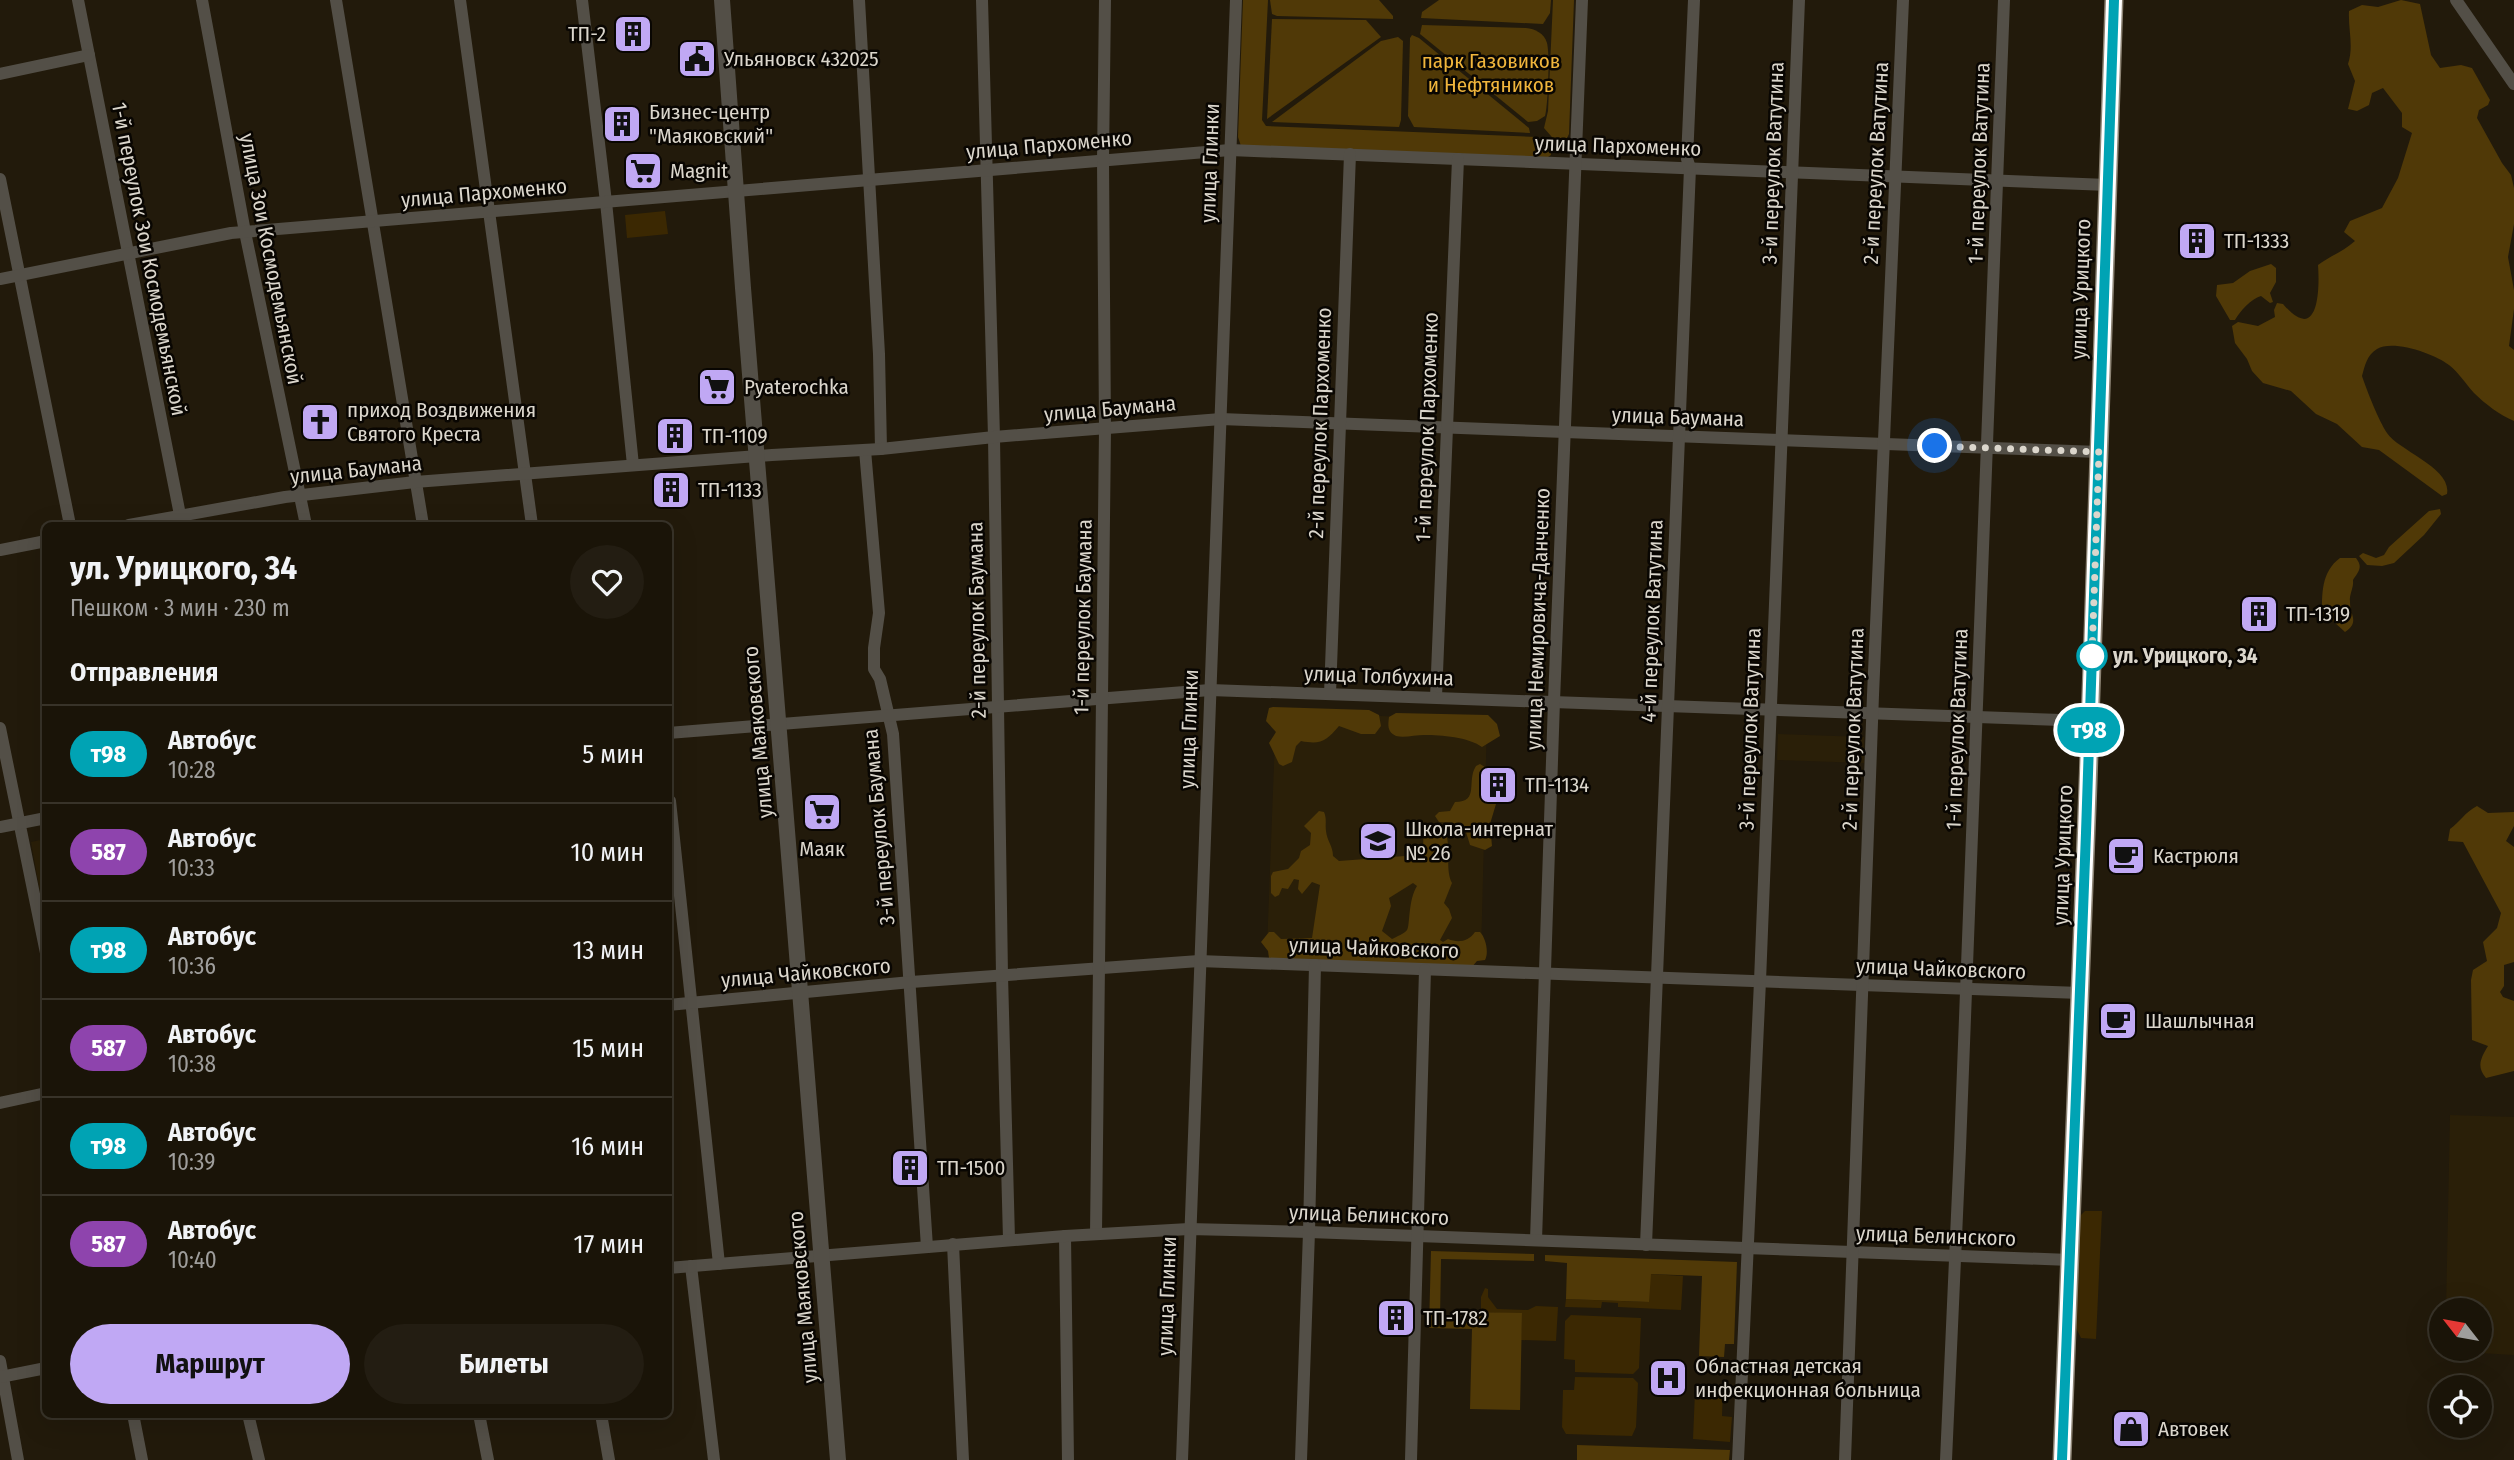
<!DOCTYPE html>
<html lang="ru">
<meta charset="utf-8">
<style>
:root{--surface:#1a1408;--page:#231d12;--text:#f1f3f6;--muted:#9f9e9c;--line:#383329;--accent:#c0a8f4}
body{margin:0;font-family:"Fira Sans Condensed",sans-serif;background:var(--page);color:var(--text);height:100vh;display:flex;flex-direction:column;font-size:26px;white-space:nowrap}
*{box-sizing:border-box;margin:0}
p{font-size:23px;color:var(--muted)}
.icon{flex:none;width:38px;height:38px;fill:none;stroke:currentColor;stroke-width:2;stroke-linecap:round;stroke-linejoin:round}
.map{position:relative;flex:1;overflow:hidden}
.sheet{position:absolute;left:42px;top:522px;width:630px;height:896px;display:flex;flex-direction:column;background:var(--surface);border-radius:10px;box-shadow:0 7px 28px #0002,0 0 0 2px var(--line)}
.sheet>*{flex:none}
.badge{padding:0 14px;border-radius:23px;font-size:24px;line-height:46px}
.needle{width:46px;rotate:301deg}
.buttons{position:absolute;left:2429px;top:1298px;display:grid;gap:14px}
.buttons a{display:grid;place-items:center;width:63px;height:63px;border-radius:50%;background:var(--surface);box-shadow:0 7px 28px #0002,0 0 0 2px var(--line);font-size:35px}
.you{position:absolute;width:35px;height:35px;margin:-18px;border:5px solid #fff;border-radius:50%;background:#1a73e8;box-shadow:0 0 0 10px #1a73e833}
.map>.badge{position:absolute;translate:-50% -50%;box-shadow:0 0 0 4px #fff}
h2{padding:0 28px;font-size:26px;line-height:63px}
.round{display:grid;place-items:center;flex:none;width:74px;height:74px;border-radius:37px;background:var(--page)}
.summary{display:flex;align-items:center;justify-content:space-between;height:119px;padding:0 28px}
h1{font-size:33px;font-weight:700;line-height:52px}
.primary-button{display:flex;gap:14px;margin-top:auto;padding:14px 28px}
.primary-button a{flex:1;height:80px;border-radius:42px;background:var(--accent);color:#111;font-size:28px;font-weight:700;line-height:80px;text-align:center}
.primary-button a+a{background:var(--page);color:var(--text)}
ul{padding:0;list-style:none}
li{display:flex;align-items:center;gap:21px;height:98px;padding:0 28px;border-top:2px solid var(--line)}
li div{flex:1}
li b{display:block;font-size:26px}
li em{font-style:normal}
li .badge{min-width:77px;font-weight:700;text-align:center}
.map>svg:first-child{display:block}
.built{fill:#2a1f08}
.green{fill:#3b2802}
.forest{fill:#503907;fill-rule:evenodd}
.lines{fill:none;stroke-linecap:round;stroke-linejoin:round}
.minor{stroke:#534f47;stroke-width:12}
.tertiary{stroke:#534f47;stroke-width:16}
.primary{stroke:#8b8273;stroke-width:19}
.line-casing{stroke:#fff;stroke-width:16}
.line{stroke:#00a3b4;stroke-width:10}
.walk{stroke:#dbd6cc;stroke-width:7;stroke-dasharray:0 12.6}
.stop-dot{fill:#fff;stroke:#00a3b4;stroke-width:3.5}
.labels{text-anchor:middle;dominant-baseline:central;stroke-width:5;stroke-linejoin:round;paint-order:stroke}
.poi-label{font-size:21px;fill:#dbd6cc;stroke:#090602;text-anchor:start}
.park-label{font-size:21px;fill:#f0b53c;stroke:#090602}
.street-label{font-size:21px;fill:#dbd6cc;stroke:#090602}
.stop-label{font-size:21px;font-weight:bold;fill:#dbd6cc;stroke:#090602;text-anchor:start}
</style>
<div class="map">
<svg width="2514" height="1460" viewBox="0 0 2514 1460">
<rect width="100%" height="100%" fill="#221a0b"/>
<!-- built -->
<g class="built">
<polygon points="1276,712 1487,720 1481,955 1267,948"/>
<polygon points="1778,734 1864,737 1864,763 1777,760"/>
<polygon points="45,839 46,839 45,919 31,842"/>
<polygon points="2450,1115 2514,1117 2514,1355 2446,1351 2480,1349 2480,1311 2446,1311"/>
</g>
<!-- green -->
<g class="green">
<polygon points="665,211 668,234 627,238 625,215"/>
<polygon points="2085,1211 2102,1211 2096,1339 2081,1338 2075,1326 2080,1216"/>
<polygon points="1650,1274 1683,1276 1681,1310 1618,1307 1618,1303 1602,1302 1601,1308 1565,1307 1566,1299 1648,1302"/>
<polygon points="1485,1288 1488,1289 1488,1297 1497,1309 1528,1310 1536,1306 1558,1307 1556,1341 1521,1340 1522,1314 1481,1312 1481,1297"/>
<polygon points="1571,1315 1641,1318 1639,1368 1633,1374 1575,1372 1575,1360 1564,1359 1565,1321"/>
<polygon points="1575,1377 1633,1378 1638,1383 1636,1427 1632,1436 1566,1434 1562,1427 1563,1390 1574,1390"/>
<polygon points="1698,1388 1723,1389 1722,1416 1732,1417 1730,1442 1693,1439 1695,1392"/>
</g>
<!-- forest -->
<g class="forest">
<polygon points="1243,0 1268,0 1262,120 1266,126 1536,137 1550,145 1551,155 1548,157 1241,146 1238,137"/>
<polygon points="1270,0 1379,0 1393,16 1393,19 1277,16 1272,14"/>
<polygon points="1439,0 1551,0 1550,13 1543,24 1421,18 1422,12"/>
<polygon points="1553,0 1574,0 1569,134 1566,140 1558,144 1544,128 1548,111"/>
<path d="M2401,0L2420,4L2431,55L2440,68L2461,65L2472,68L2490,100L2488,105L2479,110L2477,118L2502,163L2511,175L2514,188V224L2508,257L2514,290V309L2509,346L2514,350V421C2500,415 2485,404 2474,393C2465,383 2459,373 2449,365C2435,354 2393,339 2377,349C2367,355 2365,365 2362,376C2367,391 2379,421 2387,433C2399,451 2452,468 2447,494L2442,496L2379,450L2362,447L2337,424L2316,414L2291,391L2263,383L2252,371L2247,359L2235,343L2232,326L2238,322L2258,326L2275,317L2274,310L2277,303L2283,304C2318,345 2320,291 2318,265C2330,256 2344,251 2355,241L2344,232L2350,221L2382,208L2398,178L2412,133L2402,127V113L2383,88L2372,93L2369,105L2357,111L2348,109L2355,81L2348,64C2354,46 2348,30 2349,11L2362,5L2378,7Z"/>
<polygon points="1272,19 1366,20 1381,37 1267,119"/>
<path d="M1422,25L1526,28C1535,29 1544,33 1547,43C1550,55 1548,104 1545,116L1537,121L1528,122L1420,34Z"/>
<polygon points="1412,35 1419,38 1529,128 1530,133 1414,127 1408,116 1410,38"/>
<polygon points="1398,37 1403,41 1401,120 1399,127 1272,122 1381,41"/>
<path d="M2271,264L2276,268V282L2270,293L2273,302L2270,303L2261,296C2251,299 2240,311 2235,320H2230L2216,296L2217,285L2233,283L2250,271Z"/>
<polygon points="2440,509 2441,514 2424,535 2394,563 2382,566 2367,565 2359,556 2363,553 2376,558 2384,555 2389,547 2429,511"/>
<path d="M2340,558H2356C2363,567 2359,571 2353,580C2354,588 2349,594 2350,602C2350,616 2360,622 2345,632L2333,621L2322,616C2322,594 2321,572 2340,558Z"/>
<path d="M1273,707L1369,710L1379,715L1381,726L1375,734H1361L1339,726C1326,741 1321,745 1301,741L1296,746L1292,762L1283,766L1279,764L1269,743L1276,732L1266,721L1269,708Z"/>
<path d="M1396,713L1488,715L1497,724L1500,736L1482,747C1468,737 1442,735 1424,735C1416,735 1404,738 1396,736C1387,732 1388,725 1389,717Z"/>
<path d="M1480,764L1496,774L1490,788L1496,804L1490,824L1492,846L1485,850L1470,845L1466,832L1452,823L1439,822L1435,816L1439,812L1450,811L1455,802C1480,802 1466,781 1476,766Z"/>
<path d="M2477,806L2488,813L2514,812V826L2506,841L2514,847V962L2504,965V986L2500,992L2503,997L2514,1001V1071L2486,1078C2476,1066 2481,1058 2488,1046L2472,1040L2471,980L2473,970L2487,961L2483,942L2497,928L2501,913L2463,842L2448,841L2450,829C2460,822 2465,812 2477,806Z"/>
<path d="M1319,811L1324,812C1327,819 1325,824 1326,831C1327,841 1333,846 1333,856L1339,861L1405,856L1419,859C1427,850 1420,838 1426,828L1434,824C1458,830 1442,865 1452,883L1444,903L1449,909L1452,918L1440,940L1443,942L1448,939C1458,943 1468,942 1475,932H1480C1486,938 1489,953 1485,960L1477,961L1471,968L1269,958L1268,951L1261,942L1269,932H1274L1281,939L1312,938L1320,885L1312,882L1302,894L1298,889L1299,880L1294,879L1288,889L1282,888L1279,895L1275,897L1271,893V876L1273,872L1288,869L1299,858L1301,851L1310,845L1311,833L1304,826ZM1413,883L1417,886C1408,900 1410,926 1407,930C1405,933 1396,937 1392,939L1382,931L1391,906L1389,898Z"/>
<polygon points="1431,1251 1534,1254 1534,1261 1441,1259 1440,1319 1470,1320 1471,1312 1522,1313 1520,1410 1470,1409 1472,1329 1429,1328"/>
<polygon points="1545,1255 1737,1262 1734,1344 1725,1344 1724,1357 1699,1356 1702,1276 1651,1274 1649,1302 1566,1299 1567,1263 1545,1261"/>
<polygon points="1577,1445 1730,1450 1729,1460 1577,1460"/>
</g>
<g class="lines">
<!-- minor -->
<g class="minor">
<polyline points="78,0 182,525"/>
<polyline points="202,0 245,232 306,525"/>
<polyline points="336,0 423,525"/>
<polyline points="460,0 532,525"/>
<polyline points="582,0 606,202 633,465"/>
<polyline points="859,0 879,354 881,449"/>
<polyline points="982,0 994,437 1002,975 1009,1239"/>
<polyline points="2456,0 2514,84"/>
<polyline points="0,74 89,55"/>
<polyline points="0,179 70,525"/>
<polyline points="0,279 231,233 1230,150 2108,185"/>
<polyline points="865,450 879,613 874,648 874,669 880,679 893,734 927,1247"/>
<polyline points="129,525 285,497 415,482 772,455 881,449 994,437 1221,419 2099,452"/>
<polyline points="0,550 46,541"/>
<polyline points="1330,694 1350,154"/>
<polyline points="1436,697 1458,159"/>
<polyline points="0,728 46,953"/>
<polyline points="668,733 1210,690 2090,721"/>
<polyline points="670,801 719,1264"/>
<polyline points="0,827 46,818"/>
<polyline points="668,1005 911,982 1199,961 2080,993"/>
<polyline points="0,1103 46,1093"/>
<polyline points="1096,1234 1105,429 1103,160 1105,0"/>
<polyline points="1065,1236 1068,1460"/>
<polyline points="1536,1240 1554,701 1582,0"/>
<polyline points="953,1244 963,1460"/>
<polyline points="1646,1245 1690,168 1687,159 1694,0"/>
<polyline points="691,1266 714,1460"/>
<polyline points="668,1268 1065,1236 1189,1229 1309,1232 2070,1260"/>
<polyline points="0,1361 18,1460"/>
<polyline points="0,1377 46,1368"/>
<polyline points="133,1414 142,1460"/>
<polyline points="248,1414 259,1460"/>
<polyline points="479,1414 488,1460"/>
<polyline points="601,1414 609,1460"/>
<polyline points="1182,1460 1236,0"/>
<polyline points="1301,1460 1309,1232 1315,965"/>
<polyline points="1411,1460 1425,970"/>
<polyline points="1738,1460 1760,981 1799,0"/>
<polyline points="1845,1460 1873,695 1903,0"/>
<polyline points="1946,1460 1960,1148 2004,0"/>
</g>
<!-- tertiary -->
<polyline class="tertiary" points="722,0 743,288 838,1460"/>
<!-- primary -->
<polyline class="primary" points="2062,1460 2088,783 2114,0"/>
</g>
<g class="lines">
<defs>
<polyline id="line" points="2062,1460 2086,833 2114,0"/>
</defs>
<!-- line casing -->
<use href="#line" class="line-casing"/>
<!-- line -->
<use href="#line" class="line"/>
<!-- walk -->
<polyline class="walk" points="1935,446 2099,452 2092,656"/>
</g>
<!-- icons -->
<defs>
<symbol id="building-square" viewBox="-11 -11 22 22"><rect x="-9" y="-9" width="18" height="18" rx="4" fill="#c0a8f4" stroke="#090602"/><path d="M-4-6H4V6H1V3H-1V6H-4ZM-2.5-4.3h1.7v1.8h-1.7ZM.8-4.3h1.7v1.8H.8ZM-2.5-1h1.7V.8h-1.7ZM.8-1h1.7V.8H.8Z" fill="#111"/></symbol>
<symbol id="civic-square" viewBox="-11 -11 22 22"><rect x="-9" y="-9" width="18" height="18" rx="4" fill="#c0a8f4" stroke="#090602"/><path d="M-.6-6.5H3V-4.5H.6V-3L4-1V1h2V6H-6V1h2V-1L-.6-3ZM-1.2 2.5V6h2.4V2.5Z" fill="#111"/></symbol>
<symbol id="supermarket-square" viewBox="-11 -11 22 22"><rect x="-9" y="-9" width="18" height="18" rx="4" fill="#c0a8f4" stroke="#090602"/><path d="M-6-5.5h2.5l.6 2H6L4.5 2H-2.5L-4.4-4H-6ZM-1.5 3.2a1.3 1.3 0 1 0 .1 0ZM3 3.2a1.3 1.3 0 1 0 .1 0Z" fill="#111"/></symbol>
<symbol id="church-square" viewBox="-11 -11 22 22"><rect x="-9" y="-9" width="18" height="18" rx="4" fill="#c0a8f4" stroke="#090602"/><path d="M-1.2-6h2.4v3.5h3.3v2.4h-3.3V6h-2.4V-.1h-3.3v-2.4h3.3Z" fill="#111"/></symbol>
<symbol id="school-square" viewBox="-11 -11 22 22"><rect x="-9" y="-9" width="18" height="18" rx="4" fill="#c0a8f4" stroke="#090602"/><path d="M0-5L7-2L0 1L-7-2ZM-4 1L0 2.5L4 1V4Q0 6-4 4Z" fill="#111"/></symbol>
<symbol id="cafe-square" viewBox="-11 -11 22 22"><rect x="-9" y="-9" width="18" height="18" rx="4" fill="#c0a8f4" stroke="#090602"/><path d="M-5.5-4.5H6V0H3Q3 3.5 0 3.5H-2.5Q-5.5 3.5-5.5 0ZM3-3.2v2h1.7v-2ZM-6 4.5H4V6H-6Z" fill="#111"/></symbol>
<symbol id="hospital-square" viewBox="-11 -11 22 22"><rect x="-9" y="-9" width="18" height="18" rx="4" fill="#c0a8f4" stroke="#090602"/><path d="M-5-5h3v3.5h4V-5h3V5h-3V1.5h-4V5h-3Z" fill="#111"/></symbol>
<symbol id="shop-square" viewBox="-11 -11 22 22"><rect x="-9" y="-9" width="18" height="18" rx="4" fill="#c0a8f4" stroke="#090602"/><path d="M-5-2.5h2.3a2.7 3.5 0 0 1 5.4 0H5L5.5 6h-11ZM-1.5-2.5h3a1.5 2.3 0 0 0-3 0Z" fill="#111"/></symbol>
</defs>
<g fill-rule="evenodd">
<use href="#building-square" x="611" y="12" width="44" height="44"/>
<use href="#civic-square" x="675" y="37" width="44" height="44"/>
<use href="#building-square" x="600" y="102" width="44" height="44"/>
<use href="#supermarket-square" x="621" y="149" width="44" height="44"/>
<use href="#building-square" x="2175" y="219" width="44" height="44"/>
<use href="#supermarket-square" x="695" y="365" width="44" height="44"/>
<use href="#church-square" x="298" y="400" width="44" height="44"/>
<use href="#building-square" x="653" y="414" width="44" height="44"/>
<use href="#building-square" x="649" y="468" width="44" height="44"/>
<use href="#building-square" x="2237" y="592" width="44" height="44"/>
<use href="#building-square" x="1476" y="763" width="44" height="44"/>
<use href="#supermarket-square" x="800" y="790" width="44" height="44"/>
<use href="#school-square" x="1356" y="819" width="44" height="44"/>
<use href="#cafe-square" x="2104" y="834" width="44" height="44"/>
<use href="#cafe-square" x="2096" y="999" width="44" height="44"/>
<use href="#building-square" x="888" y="1146" width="44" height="44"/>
<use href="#building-square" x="1374" y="1296" width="44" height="44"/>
<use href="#hospital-square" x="1646" y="1356" width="44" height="44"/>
<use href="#shop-square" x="2109" y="1407" width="44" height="44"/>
</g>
<!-- markers -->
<circle class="stop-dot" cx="2092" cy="656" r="14"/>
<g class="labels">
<!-- poi labels -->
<g class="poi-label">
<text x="606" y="34" text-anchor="end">ТП-2</text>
<text x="724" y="59">Ульяновск 432025</text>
<text x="649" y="112">Бизнес-центр<tspan x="649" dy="24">"Маяковский"</tspan></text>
<text x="670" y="171">Magnit</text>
<text x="2224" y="241">ТП-1333</text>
<text x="744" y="387">Pyaterochka</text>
<text x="347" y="410">приход Воздвижения<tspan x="347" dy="24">Святого Креста</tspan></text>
<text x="702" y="436">ТП-1109</text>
<text x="698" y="490">ТП-1133</text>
<text x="2286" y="614">ТП-1319</text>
<text x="1525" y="785">ТП-1134</text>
<text x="1405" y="829">Школа-интернат<tspan x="1405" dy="24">№ 26</tspan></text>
<text x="822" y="849" text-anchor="middle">Маяк</text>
<text x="2153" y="856">Кастрюля</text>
<text x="2145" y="1021">Шашлычная</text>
<text x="937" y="1168">ТП-1500</text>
<text x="1423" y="1318">ТП-1782</text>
<text x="1695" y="1366">Областная детская<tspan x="1695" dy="24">инфекционная больница</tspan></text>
<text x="2158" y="1429">Автовек</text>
</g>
<!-- park labels -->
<g class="park-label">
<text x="1491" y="61">парк Газовиков<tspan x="1491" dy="24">и Нефтяников</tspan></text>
</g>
<!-- street labels -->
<g class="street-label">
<text transform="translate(1049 145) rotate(-5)">улица Пархоменко</text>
<text transform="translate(1618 146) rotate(2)">улица Пархоменко</text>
<text transform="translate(1210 163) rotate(-88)">улица Глинки</text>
<text transform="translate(1773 163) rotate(-88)">3-й переулок Ватутина</text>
<text transform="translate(1876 163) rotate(-87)">2-й переулок Ватутина</text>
<text transform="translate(1979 163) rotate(-88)">1-й переулок Ватутина</text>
<text transform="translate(484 193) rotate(-5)">улица Пархоменко</text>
<text transform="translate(149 259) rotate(79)">1-й переулок Зои Космодемьянской</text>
<text transform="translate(271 259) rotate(79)">улица Зои Космодемьянской</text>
<text transform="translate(2081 289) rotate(-88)">улица Урицкого</text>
<text transform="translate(1110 409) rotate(-5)">улица Баумана</text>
<text transform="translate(1678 417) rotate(2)">улица Баумана</text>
<text transform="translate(1320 423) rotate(-88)">2-й переулок Пархоменко</text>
<text transform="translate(1427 427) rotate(-88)">1-й переулок Пархоменко</text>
<text transform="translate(356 470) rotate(-6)">улица Баумана</text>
<text transform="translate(1083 617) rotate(-89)">1-й переулок Баумана</text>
<text transform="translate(1538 619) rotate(-88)">улица Немировича-Данченко</text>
<text transform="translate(977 620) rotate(-91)">2-й переулок Баумана</text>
<text transform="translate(1652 621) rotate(-88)">4-й переулок Ватутина</text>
<text transform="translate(1379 676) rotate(2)">улица Толбухина</text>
<text transform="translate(1189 729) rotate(-88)">улица Глинки</text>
<text transform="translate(1750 729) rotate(-88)">3-й переулок Ватутина</text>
<text transform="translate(1853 729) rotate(-88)">2-й переулок Ватутина</text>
<text transform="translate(1957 729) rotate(-88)">1-й переулок Ватутина</text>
<text transform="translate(758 732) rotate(-95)">улица Маяковского</text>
<text transform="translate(879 827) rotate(-95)">3-й переулок Баумана</text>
<text transform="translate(2063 855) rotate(-88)">улица Урицкого</text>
<text transform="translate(1374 948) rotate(2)">улица Чайковского</text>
<text transform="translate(1941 969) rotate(2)">улица Чайковского</text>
<text transform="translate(806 973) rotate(-5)">улица Чайковского</text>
<text transform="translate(1369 1215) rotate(2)">улица Белинского</text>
<text transform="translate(1936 1236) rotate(2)">улица Белинского</text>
<text transform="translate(1167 1296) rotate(-88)">улица Глинки</text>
<text transform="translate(803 1297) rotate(-95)">улица Маяковского</text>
</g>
<!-- stop labels -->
<g class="stop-label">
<text x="2113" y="656">ул. Урицкого, 34</text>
</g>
</g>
</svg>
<div class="buttons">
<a><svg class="needle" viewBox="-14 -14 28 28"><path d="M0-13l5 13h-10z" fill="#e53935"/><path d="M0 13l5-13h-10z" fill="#9f9e9c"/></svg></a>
<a><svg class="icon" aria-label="locate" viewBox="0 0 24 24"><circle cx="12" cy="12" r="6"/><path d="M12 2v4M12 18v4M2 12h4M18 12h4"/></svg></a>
</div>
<div class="you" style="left:1935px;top:446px"></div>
<b class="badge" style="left:2089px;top:730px;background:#00a3b4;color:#fff">т98</b>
<section class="sheet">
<div class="summary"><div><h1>ул. Урицкого, 34</h1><p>Пешком · 3 мин · 230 m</p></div><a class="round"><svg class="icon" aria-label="heart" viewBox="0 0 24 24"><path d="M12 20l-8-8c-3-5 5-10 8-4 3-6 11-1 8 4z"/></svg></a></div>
<h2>Отправления</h2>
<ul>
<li><span class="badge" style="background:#00a3b4;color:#fff">т98</span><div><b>Автобус</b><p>10:28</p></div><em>5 мин</em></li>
<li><span class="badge" style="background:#8e44ad;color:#fff">587</span><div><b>Автобус</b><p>10:33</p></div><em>10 мин</em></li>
<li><span class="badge" style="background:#00a3b4;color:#fff">т98</span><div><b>Автобус</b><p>10:36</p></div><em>13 мин</em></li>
<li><span class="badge" style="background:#8e44ad;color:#fff">587</span><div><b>Автобус</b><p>10:38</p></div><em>15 мин</em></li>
<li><span class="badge" style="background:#00a3b4;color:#fff">т98</span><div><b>Автобус</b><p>10:39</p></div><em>16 мин</em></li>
<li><span class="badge" style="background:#8e44ad;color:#fff">587</span><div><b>Автобус</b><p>10:40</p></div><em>17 мин</em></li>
</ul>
<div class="primary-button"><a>Маршрут</a><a>Билеты</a></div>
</section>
</div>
